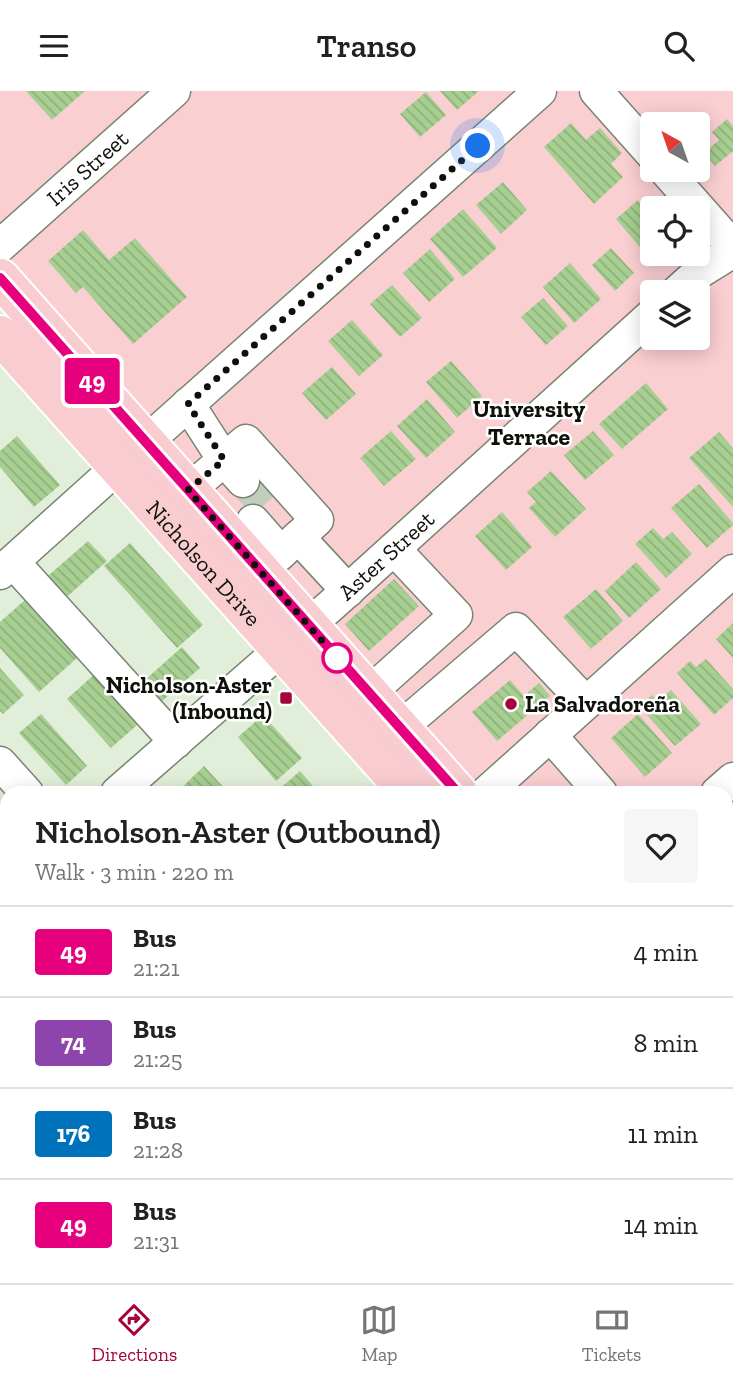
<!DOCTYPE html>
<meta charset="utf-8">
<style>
:root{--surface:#fff;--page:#f6f6f6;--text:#202124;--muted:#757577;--line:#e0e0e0;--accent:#a3053a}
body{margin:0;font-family:"Zilla Slab",serif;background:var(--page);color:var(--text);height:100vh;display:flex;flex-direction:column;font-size:26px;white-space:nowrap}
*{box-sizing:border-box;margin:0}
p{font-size:23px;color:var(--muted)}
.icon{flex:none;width:38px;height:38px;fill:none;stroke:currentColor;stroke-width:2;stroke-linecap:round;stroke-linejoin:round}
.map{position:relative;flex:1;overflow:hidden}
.details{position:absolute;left:0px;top:695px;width:733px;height:499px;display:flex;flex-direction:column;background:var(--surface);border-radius:21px 21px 0 0;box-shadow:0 4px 18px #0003}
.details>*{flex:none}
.badge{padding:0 14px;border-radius:5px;font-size:24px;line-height:46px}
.needle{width:46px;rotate:320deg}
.fabs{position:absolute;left:640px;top:21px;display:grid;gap:14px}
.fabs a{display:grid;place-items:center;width:70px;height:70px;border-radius:7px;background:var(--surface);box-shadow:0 4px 18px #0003;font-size:35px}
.you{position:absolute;width:35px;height:35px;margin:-18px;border:5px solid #fff;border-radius:50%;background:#1a73e8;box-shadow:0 0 0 10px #1a73e833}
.map>.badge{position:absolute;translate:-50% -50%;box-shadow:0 0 0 4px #fff}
.round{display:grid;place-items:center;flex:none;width:74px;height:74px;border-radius:7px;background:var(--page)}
.headline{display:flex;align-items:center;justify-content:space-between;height:119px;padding:0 35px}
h1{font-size:33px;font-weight:600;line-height:52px}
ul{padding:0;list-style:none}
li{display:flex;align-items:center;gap:21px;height:91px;padding:0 35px;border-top:2px solid var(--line)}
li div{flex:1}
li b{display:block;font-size:26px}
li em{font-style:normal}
li .badge{min-width:77px;font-weight:700;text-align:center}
header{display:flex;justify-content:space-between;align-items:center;height:91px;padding:0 35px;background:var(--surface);font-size:32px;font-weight:600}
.menu{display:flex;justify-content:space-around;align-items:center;height:98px;border-top:2px solid var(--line);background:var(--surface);font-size:19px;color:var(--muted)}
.menu a{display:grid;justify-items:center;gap:4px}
.menu .active{color:var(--accent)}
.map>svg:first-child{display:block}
.green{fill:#facfd2;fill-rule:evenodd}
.building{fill:url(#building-back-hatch)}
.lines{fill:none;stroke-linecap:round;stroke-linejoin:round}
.minor-tunnel{stroke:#c1cebb;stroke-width:32;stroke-dasharray:32 16;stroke-linecap:butt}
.minor-casing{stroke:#788471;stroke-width:35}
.major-casing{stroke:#fff;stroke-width:42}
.minor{stroke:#fff;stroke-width:32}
.major{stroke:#f8ccd0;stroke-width:38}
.rail-casing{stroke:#40473c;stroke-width:8}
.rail{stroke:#fff;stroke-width:5;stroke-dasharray:16;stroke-linecap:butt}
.line-casing{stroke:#fff;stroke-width:16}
.line{stroke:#e6007e;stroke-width:10}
.walk{stroke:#0d110a;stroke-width:7;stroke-dasharray:0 12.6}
.stop-dot{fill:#fff;stroke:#e6007e;stroke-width:3.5}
.poi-dot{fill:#a3053a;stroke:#fff;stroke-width:2.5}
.labels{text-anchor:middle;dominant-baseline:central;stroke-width:5;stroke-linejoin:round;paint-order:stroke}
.street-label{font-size:23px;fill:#0d110a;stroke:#fff}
.poi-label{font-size:23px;font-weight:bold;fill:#0d110a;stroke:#fff;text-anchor:end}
.neighbourhood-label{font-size:24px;font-weight:bold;fill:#0d110a;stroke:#fff}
</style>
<header><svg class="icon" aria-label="menu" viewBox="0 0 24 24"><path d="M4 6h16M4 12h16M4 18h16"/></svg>Transo<svg class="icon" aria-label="search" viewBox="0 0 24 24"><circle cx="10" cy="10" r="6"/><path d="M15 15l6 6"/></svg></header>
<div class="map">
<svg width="733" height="1192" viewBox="0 0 733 1192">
<defs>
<pattern id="building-back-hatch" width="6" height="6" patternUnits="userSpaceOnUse" patternTransform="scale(1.75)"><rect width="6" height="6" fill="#a7cf91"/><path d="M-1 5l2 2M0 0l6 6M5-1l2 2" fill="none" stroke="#8fb17c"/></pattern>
</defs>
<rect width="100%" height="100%" fill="#e1efda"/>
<!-- green -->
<path class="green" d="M0,0H733V1010L726,1002V702H458L0,188ZM653,33H698V79H653ZM653,117H698V163H653ZM653,201H698V247H653Z"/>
<!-- building -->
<g class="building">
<polygon points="26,0 85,0 52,29"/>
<polygon points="440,0 479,0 457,19"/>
<polygon points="426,1 446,24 420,46 400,23"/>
<polygon points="727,28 733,35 733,60 715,75 704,62 719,49 712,41"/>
<polygon points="571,32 586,49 600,37 622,62 611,73 623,86 594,113 544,56"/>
<polygon points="503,91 527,119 501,143 476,114"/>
<polygon points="638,109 653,126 653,163 656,163 650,168 616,128"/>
<polygon points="463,118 497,157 463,186 430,148"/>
<polygon points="83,139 109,169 135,147 187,206 133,253 83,196 76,202 48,170"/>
<polygon points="611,157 634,182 615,200 592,174"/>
<polygon points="430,158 455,188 429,211 403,182"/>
<polygon points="570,172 601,208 574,232 543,196"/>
<polygon points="392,194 422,227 400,246 370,213"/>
<polygon points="543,207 568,235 546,254 521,226"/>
<polygon points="352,229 383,264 359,285 328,250"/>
<polygon points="451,270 482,305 457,327 426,291"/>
<polygon points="332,276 356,303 326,329 302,302"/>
<polygon points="646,292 668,318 622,358 599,333"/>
<polygon points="427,308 455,341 426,367 397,335"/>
<polygon points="391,340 416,368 384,395 360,367"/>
<polygon points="593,340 614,364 585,389 564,364"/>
<polygon points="719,341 733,357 733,416 689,367"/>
<polygon points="17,345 60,394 34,416 0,376 0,360"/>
<polygon points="551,380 586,418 555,446 529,417 536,411 527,401"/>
<polygon points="699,393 733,432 733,434 707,457 671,417"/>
<polygon points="502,421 532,456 506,479 475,445"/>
<polygon points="653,437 663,448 672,441 692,463 666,487 635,453"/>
<polygon points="88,450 107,470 60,512 41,491"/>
<polygon points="130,452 203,534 177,557 104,475"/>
<polygon points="636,471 661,498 629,527 605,500"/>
<polygon points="394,488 419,515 369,560 345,533"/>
<polygon points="596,498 623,530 591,558 563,526"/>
<polygon points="26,508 77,567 39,601 0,557 0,531"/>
<polygon points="733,532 733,567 716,548"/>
<polygon points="182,556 200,577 154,617 136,597"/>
<polygon points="706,568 733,598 733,607 714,624 677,582 690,570 696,576"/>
<polygon points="0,577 24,604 3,623 0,620"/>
<polygon points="98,580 113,596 108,601 137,634 111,657 67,608"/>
<polygon points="510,589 524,605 539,592 550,605 497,650 472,621"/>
<polygon points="671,599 701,633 675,655 639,615 652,604 658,610"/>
<polygon points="41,623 87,675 66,694 19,642"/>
<polygon points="638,623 672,662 645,686 611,647"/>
<polygon points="263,624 302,667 276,690 238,646"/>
<polygon points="204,675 227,700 225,702 176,702"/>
<polygon points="300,680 319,702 275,702"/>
<polygon points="733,734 733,780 726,786 726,740"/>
<polygon points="3,881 7,885 7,936 0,928 0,884"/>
<polygon points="7,1146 7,1186 48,1186 50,1188 46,1192 0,1192 0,1152"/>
<polygon points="284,1186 390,1186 395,1192 278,1192"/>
</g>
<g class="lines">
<!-- minor-tunnel -->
<polyline class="minor-tunnel" points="243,390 268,418"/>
<defs>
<g id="minor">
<polyline points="596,0 653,64"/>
<polyline points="665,79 733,156"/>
<path id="s1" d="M0,155L174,0"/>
<polyline points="677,201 698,182 733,160"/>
<polyline points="188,313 224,369 243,390"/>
<polyline points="146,351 540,0"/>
<polyline points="189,399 246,350 317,429 261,480"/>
<polyline points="253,430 281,462"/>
<polyline points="298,446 348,500"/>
<polyline points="13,471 176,651"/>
<polyline points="0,482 119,375"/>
<polyline points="369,602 456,524 394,458"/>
<polyline points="400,637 516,538 586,612"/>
<polyline points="550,644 601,702"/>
<polyline points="0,672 27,702"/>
<path id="s2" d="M117,702L335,511L653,223"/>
<polyline points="486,702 733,480"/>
<polyline points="717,702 733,688"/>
<polyline points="726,814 733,808"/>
<polyline points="0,828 7,821"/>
<polyline points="68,1192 69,1192"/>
<polyline points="463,1192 463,1186"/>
</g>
<g id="major">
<polyline points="0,187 458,702"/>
<path id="s3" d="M0,244L409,702"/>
<polyline points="726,1002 733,1010"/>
<polyline points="726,1059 733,1066"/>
</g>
</defs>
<!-- minor casing -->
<use href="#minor" class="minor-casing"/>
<!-- major casing -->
<use href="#major" class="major-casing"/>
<!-- minor -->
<use href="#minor" class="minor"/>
<!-- major -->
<use href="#major" class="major"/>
<defs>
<g id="rail">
<polyline points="0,1042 7,1049"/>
<polyline points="129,1186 133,1192"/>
</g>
</defs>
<!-- rail casing -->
<use href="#rail" class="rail-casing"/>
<!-- rail -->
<use href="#rail" class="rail"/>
</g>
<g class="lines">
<defs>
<polyline id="line" points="0,187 458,702"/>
</defs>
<!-- line casing -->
<use href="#line" class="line-casing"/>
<!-- line -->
<use href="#line" class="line"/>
<!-- walk -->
<polyline class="walk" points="337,567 342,572 188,399 224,369 188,313 478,55"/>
</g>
<!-- markers -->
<circle class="stop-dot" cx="337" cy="567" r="14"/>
<g class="poi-dot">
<rect x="279" y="600" width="14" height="14" rx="3.5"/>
<circle cx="511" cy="613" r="7"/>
</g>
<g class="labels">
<!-- street labels -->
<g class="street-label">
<text stroke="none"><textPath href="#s1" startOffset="117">Iris Street</textPath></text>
<text stroke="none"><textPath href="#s2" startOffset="359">Aster Street</textPath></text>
<text stroke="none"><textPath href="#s3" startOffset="306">Nicholson Drive</textPath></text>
</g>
<!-- poi labels -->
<g class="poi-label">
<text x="272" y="594">Nicholson-Aster<tspan x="272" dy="26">(Inbound)</tspan></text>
<text x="525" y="613" text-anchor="start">La Salvadoreña</text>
</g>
<!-- neighbourhood labels -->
<g class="neighbourhood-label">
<text x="529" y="317">University<tspan x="529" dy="28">Terrace</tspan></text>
</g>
</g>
</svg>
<div class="fabs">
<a><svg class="needle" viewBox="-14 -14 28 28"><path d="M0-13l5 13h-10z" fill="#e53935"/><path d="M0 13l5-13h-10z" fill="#757577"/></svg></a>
<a><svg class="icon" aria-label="locate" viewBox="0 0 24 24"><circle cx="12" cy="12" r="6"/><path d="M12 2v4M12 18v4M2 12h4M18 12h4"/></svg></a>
<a><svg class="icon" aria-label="layers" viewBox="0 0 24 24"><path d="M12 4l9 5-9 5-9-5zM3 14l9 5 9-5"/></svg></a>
</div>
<div class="you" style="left:478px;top:55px"></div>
<b class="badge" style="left:92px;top:290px;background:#e6007e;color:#fff">49</b>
<section class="details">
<div class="headline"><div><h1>Nicholson-Aster (Outbound)</h1><p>Walk · 3 min · 220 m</p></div><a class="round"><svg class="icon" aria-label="heart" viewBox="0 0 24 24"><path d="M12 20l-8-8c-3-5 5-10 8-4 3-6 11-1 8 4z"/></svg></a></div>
<ul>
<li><span class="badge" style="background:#e6007e;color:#fff">49</span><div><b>Bus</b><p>21:21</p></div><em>4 min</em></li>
<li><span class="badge" style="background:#8e44ad;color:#fff">74</span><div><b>Bus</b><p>21:25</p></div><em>8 min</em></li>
<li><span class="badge" style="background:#0072bc;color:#fff">176</span><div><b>Bus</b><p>21:28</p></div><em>11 min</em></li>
<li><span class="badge" style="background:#e6007e;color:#fff">49</span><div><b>Bus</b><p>21:31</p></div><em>14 min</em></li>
</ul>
</section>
</div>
<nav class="menu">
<a class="active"><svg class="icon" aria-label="directions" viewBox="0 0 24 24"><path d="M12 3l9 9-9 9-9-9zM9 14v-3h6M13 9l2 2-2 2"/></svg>Directions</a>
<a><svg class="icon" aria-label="map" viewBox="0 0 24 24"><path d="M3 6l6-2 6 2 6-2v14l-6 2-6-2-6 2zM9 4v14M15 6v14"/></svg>Map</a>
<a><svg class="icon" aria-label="tickets" viewBox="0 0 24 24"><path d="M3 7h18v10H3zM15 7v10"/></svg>Tickets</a>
</nav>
